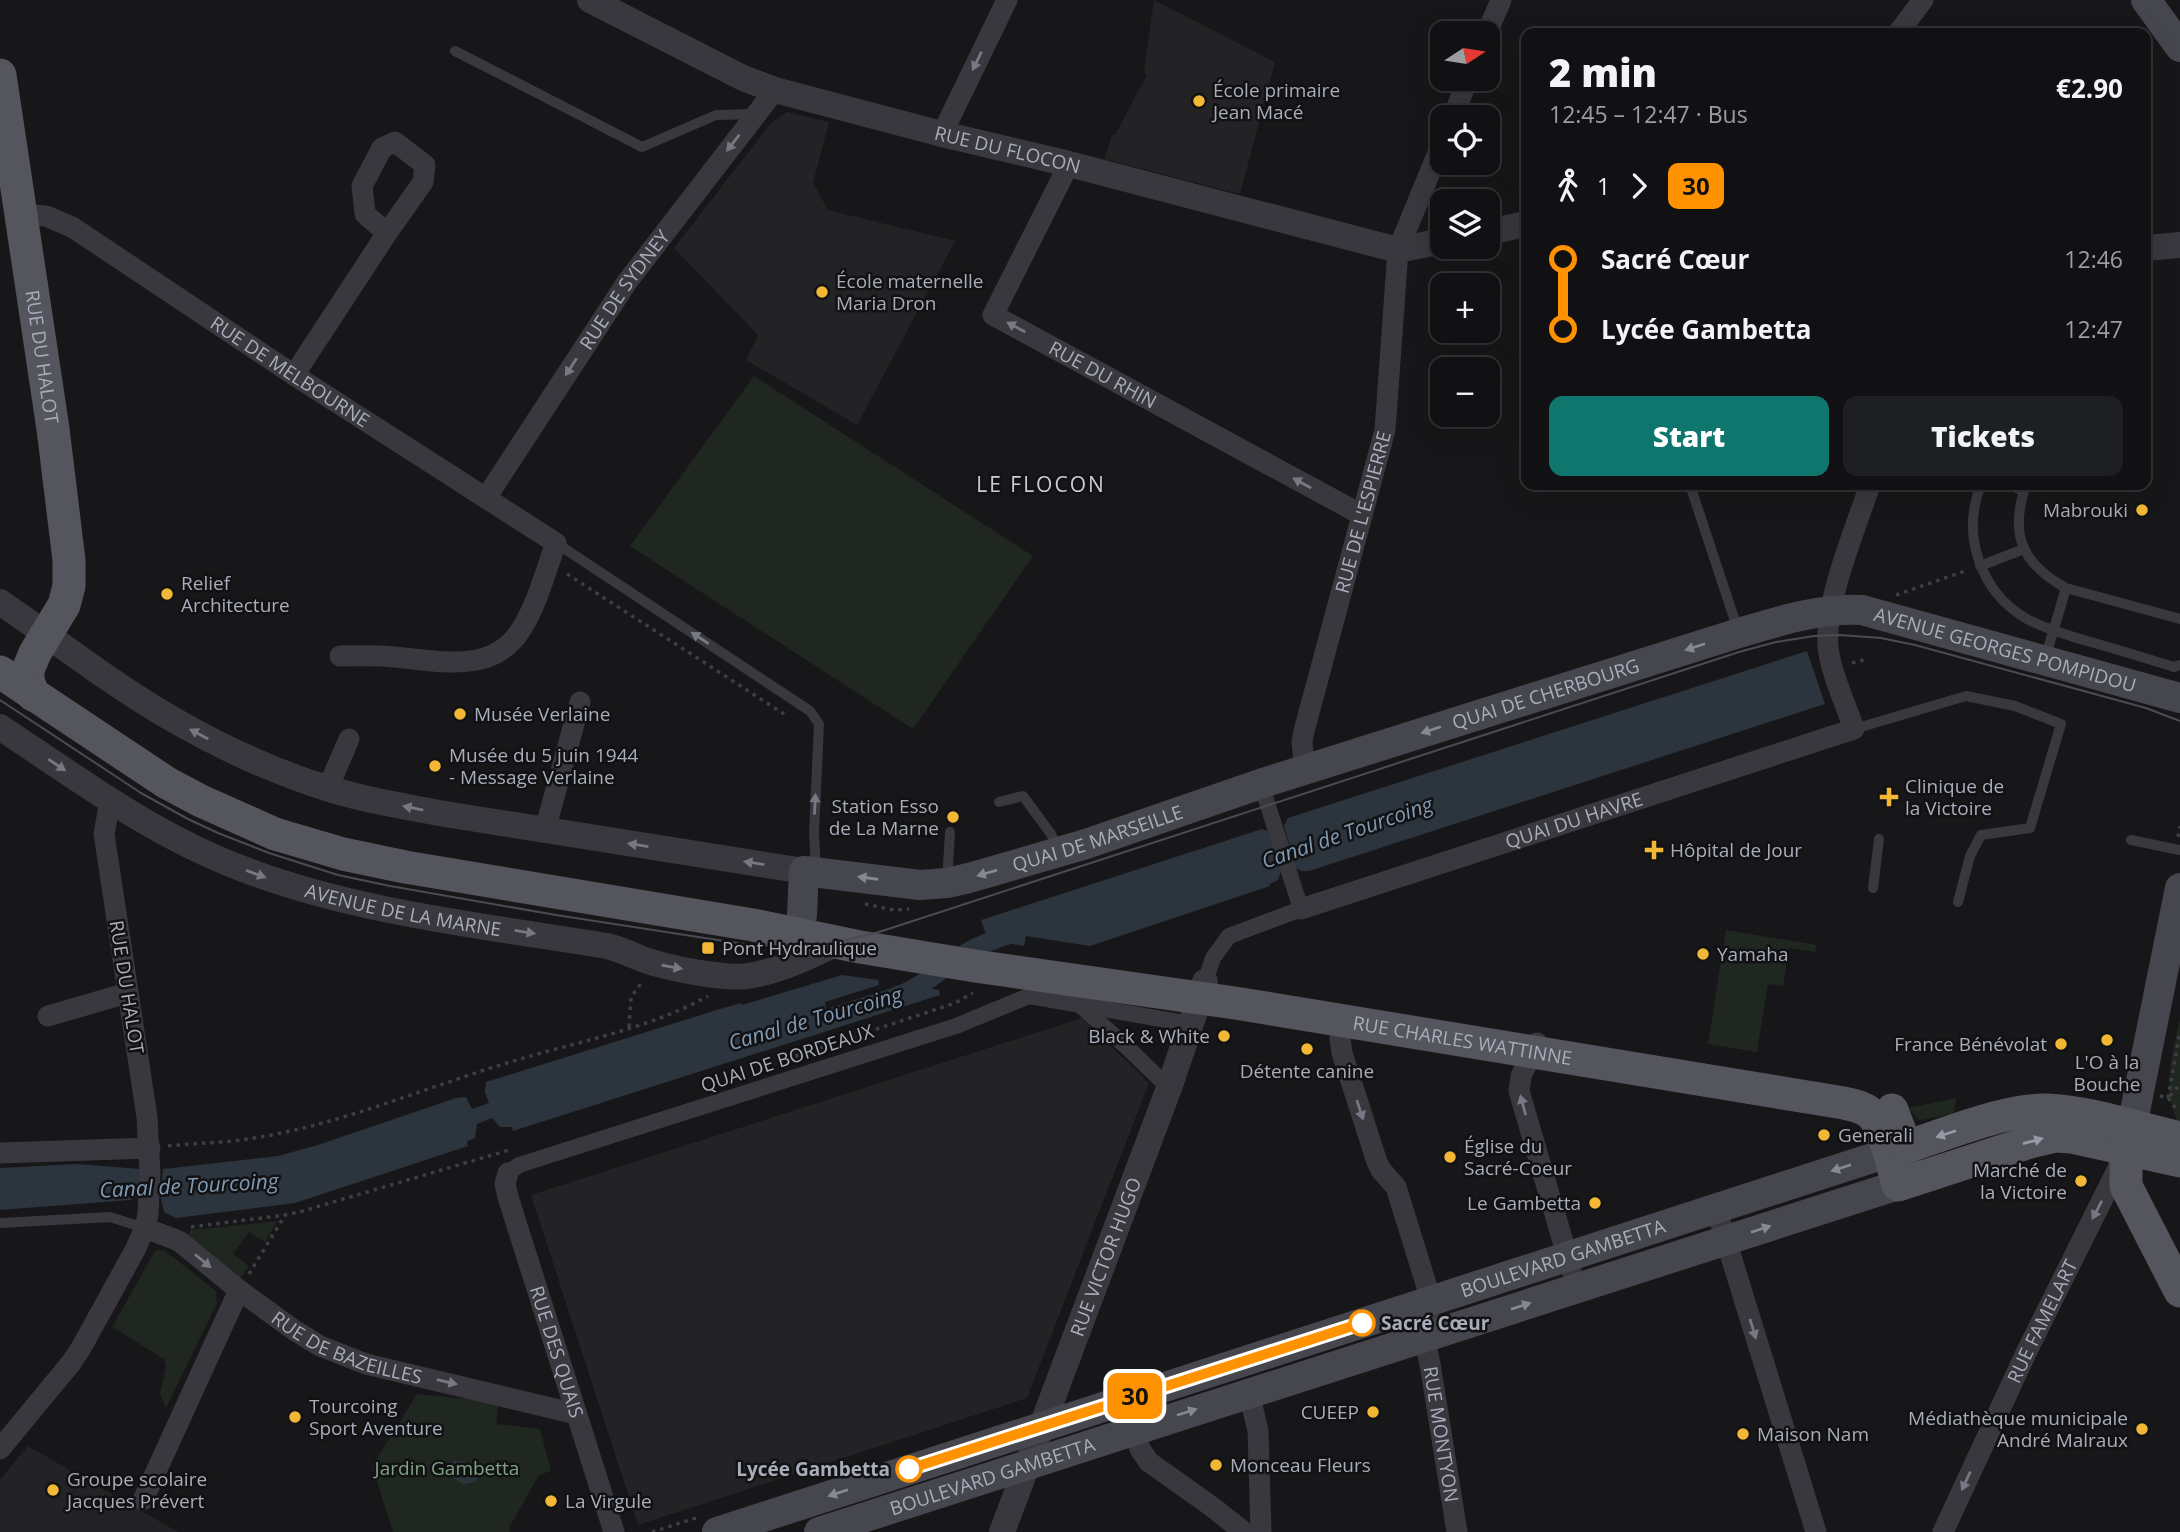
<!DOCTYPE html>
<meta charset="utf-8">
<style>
:root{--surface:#111113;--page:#1e1f21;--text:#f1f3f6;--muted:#9c9da0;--line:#303133;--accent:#0f766e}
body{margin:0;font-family:"Open Sans",sans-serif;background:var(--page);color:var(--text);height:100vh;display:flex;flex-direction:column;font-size:26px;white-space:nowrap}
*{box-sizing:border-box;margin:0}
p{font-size:23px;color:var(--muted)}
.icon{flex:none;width:38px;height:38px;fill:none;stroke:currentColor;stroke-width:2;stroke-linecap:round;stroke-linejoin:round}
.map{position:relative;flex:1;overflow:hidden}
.side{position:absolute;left:1521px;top:28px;width:630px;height:462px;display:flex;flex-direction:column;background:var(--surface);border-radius:14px;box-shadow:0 7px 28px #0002,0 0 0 2px var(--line)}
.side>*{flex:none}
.badge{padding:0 14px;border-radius:10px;font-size:24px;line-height:46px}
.needle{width:46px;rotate:78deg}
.buttons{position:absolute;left:1430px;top:21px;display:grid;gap:14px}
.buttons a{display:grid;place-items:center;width:70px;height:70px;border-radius:14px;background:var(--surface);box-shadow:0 7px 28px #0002,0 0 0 2px var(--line);font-size:35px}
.map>.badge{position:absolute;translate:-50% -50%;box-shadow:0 0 0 4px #fff}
.legs{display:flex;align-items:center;gap:10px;height:77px;padding:0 28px;font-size:23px}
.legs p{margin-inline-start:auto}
.head{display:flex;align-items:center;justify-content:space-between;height:119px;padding:0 28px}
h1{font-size:38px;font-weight:800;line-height:52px}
.button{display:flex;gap:14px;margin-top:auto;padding:14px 28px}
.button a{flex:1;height:80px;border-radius:14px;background:var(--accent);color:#fff;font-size:28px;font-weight:800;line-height:80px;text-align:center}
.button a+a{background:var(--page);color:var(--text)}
ul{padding:0 28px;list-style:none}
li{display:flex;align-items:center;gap:24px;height:70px;font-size:26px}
li i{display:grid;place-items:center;width:10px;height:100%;margin:0 9px;background:currentColor}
li i::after{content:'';width:18px;height:18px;margin:-9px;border:5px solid;border-radius:50%;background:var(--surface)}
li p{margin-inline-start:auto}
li:first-child i{background:linear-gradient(#0000 50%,currentColor 0)}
li:last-child i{background:linear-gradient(currentColor 50%,#0000 0)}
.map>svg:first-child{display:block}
.built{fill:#232326}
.green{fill:#1f2720}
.water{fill:#2c353d}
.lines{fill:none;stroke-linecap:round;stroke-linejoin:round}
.canal{stroke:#2c353d;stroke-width:19}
.path{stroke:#3e3f45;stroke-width:3.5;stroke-dasharray:3.5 5;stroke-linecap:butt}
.service{stroke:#38383e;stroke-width:10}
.pedestrian{stroke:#38383e;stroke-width:16}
.minor{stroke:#38383e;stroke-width:21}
.tertiary{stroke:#38383e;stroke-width:26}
.secondary{stroke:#46474e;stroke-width:30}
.primary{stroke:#54555d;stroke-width:33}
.tram{stroke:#4b4c53;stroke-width:2}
.oneway{fill:#767882}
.oneway2{fill:#868994}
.oneway3{fill:#989ba7}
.line-1-casing{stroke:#fff;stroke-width:16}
.line-1{stroke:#ff9200;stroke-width:10}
.poi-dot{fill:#f2b835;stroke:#121214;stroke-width:2.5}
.stop-1-dot{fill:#fff;stroke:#ff9200;stroke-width:3.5}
.labels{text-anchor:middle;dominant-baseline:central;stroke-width:5;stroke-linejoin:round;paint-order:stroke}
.poi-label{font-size:19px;fill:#a9adb9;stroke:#121214;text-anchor:start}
.street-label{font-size:19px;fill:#a9adb9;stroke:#121214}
.stop-label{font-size:19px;font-weight:bold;fill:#a9adb9;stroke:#121214;text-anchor:start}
.park-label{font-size:19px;fill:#80a383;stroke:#121214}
.neighbourhood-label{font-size:21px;letter-spacing:2px;fill:#caccd5;stroke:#121214}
.water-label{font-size:21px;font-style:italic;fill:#809ab3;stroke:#121214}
</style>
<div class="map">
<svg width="2180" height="1532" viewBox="0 0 2180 1532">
<rect width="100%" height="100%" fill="#171719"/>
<!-- built -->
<g class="built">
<polygon points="1154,0 1275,62 1240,194 1104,159 1112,135 1115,135 1147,75 1144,71"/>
<polygon points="787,112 829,122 813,183 828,210 955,241 857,425 746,360 758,335 674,248 771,123"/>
<polygon points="1082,1018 1149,1083 1027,1398 638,1525 531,1195"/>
<polygon points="28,1446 178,1532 0,1532 0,1480"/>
</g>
<!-- green -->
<g class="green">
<polygon points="754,376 1033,556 913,729 630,546"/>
<polygon points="1726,930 1817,945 1815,952 1789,948 1783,986 1768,984 1757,1052 1708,1044"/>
<path d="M2180,1019V1124C2160,1095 2173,1051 2180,1019Z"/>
<polygon points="1957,1098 1953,1114 1919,1120 1908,1108"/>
<polygon points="277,1221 265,1242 249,1232 233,1254 249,1266 240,1279 187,1236 191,1230"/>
<polygon points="164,1250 216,1291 217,1303 166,1408 160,1394 166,1367 164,1359 112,1327 155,1251"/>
<polygon points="417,1394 499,1402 496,1424 540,1429 551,1471 539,1475 509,1528 510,1532 393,1532 372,1466"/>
</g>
<!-- water -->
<g class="water">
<polygon points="1807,651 1825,704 1309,871 1301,871 1296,868 1284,826 1288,818"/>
<polygon points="1262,829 1268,831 1281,871 1278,880 1270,884 1270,886 1090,946 1026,936 1024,946 980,938 987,936 981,920"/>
<polygon points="842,975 878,980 879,985 825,1002 826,1009 902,985 939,990 940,995 513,1131 512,1127 500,1127 492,1118 477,1124 475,1138 467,1141 468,1146 295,1203 176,1218 164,1212 160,1193 146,1194 130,1200 0,1210 0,1168 77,1164 140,1169 147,1181 162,1181 163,1169 278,1156 318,1145 456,1098 466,1097 472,1109 489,1103 485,1092 486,1082 720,1009 741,1003 742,1005"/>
<path d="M454,1461C466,1460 474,1466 477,1478L475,1482L464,1484L449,1476L447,1466Z"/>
</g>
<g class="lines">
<!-- canal -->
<path class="canal" d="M894,997C923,988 942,967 968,952C983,943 998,938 1014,933"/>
<!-- path -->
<g class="path">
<polyline points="567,574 784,714"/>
<polyline points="1896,595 1968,570"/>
<polyline points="1852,663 1867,659"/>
<polyline points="2178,837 2180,826"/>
<polyline points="865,904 894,910 909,909"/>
<polyline points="629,1027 631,997 643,981"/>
<polyline points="763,1067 955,1003 973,993"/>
<polyline points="2160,1096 2168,1098 2177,1110"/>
<polyline points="2170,1096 2180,1084"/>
<polyline points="2168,1098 2180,1032"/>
<path d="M168,1146C195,1143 222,1143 248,1139C337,1126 421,1089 507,1063C574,1042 647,1030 708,996"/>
<polyline points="191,1227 285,1215 303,1211 509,1150"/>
<polyline points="249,1274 285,1215"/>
<polyline points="652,1532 696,1518"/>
</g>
<!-- service -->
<g class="service">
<polyline points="455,51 642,147 716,115 756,114"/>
<polyline points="1690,485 1738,630"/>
<path d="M1981,485C1961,534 1980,592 2027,619C2045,629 2067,635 2087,641C2116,649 2145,658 2174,667L2180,665"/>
<path d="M2009,485L2024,491C2010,537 2024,565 2066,588L2180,619"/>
<polyline points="556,543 810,711 819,724 814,833 816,869"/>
<polyline points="1980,566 2024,549"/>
<polyline points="2045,659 2066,588"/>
<polyline points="1854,729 1966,696 2015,706 2061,724 2030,828 1981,835 1970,856 1958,902"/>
<polyline points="999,802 1023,796 1051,834 1058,849"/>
<polyline points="2131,840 2180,850"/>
<polyline points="947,882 950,832"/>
<polyline points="1873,888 1879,839"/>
<polyline points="0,1223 110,1217 145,1228"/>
</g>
<!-- pedestrian -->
<g class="pedestrian">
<polyline points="1205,982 1213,958 1229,936 1301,909 1261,784"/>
<polyline points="1080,1005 1130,1050 1169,1088"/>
<polyline points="508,1173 519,1165 956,1026 1029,996 1190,1024"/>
</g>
<!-- minor -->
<g class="minor">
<polyline points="1487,33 1501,0"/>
<polyline points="1898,33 1923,0"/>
<polyline points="1453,117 1468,79"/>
<polyline points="942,134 1007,0"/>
<path id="s1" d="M1069,164L993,315L1362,515"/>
<path id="s2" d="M21,214L46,216L72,227L294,375L556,543C546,570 537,604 522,628C494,675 440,661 394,657C376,655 359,656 340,656"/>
<polyline points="294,375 387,233 423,182 425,165 395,142 382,148 362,186 365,214 387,233"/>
<path id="s3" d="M486,498L627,282L775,90"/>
<path id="s4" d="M1305,770L1302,742L1304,731L1385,430L1398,250L1442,143"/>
<polyline points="328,788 349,739"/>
<polyline points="545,830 580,702"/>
<path id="s5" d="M1301,909L1854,729C1846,705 1830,671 1828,646C1824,603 1856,527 1870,485"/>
<polyline points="48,1016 127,993"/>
<path id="s6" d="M1341,1020L1340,1038L1342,1053L1377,1162L1381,1170L1396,1187L1431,1300L1424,1337L1430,1364L1457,1532"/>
<polyline points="1537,1043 1521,1076 1519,1091 1571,1269"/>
<polyline points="0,1153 150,1148"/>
<path id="s7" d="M508,1173L505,1184L508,1197L614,1532"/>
<polyline points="1716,1208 1816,1532"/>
<path id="s8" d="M145,1228L179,1241L239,1290L294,1330L320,1346L366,1364L576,1414"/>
<polyline points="1249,1393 1258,1431 1261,1532"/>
<polyline points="1134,1429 1140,1449 1149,1462 1211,1506 1244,1532"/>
<polyline points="0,1449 71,1363 81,1348 135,1250 145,1228 148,1214 150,1174 147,1117 104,834 110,801"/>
<polyline points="143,1500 239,1290"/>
<path id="s9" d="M1943,1532L2026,1353L2122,1160"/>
</g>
<!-- tertiary -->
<g class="tertiary">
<path id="s10" d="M590,0L743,78L775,90L942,134L1069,164L1398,250L1442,241"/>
<polyline points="1488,232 1526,224"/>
<polyline points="2146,248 2180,245"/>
<path d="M0,602C60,643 118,689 181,724C227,750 276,772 326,788C365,800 406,807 445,814L804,871"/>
<path id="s11" d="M0,727C78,779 155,836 243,869C358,913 486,926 607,946C625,950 640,960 658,964C680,970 725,979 748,976C780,971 810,957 838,942"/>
<path id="s12" d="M1002,1532L1169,1088L1205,982"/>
</g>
<!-- secondary -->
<g class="secondary">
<polyline points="2146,0 2180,47"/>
<path id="s13" d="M802,915L804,871L920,885L947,883L969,878L1086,844L1266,782L1739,633C1779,621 1820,608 1862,610L2180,698"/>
<polyline points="2132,1126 2180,888"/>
<path id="s14" d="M717,1532L1906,1147L1907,1152"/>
<path id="s15" d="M819,1532L1898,1185"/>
</g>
<!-- primary -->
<g class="primary">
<path id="s16" d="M0,75L53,429L69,560V586L64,605L35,653L28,670V680L33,695"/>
<path id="s17" d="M0,672L167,783L201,801L275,834L343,854L405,867L753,925L860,947L975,966L1235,1003L1844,1103C1853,1105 1863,1107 1870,1113C1885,1126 1892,1165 1898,1185L2030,1142L2056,1136L2071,1137L2180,1161"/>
<path d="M1892,1110L1906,1147C1947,1134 2005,1109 2047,1110C2092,1112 2136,1128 2180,1138"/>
<polyline points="2132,1128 2126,1149 2126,1186 2180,1291"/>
</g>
<!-- tram -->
<polyline class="tram" points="0,700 141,793 188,819 218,833 269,853 338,875 390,886 556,915 750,945 808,946 838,942 879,932 1739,652 1776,642 1814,636 1840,635 1881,638 1915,645 2146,708 2180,721"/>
</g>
<!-- one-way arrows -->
<defs><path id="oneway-solid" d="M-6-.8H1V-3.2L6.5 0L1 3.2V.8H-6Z" transform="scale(1.75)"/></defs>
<g class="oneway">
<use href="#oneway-solid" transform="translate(977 61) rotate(116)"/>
<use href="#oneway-solid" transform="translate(733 143) rotate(128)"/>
<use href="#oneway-solid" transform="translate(1016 327) rotate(-152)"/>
<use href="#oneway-solid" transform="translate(571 367) rotate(123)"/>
<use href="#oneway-solid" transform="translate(1302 483) rotate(-151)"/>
<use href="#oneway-solid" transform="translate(700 638) rotate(-147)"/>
<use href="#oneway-solid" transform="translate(199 734) rotate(-152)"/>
<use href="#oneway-solid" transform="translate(57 765) rotate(34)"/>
<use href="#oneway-solid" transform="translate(815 804) rotate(-87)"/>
<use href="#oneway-solid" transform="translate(413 808) rotate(-169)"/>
<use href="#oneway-solid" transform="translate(638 845) rotate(-171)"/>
<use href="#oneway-solid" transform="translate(754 863) rotate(-171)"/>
<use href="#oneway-solid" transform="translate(256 874) rotate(20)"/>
<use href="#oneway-solid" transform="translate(525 932) rotate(9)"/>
<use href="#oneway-solid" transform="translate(672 967) rotate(10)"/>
<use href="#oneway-solid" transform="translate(1523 1105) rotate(-105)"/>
<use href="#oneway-solid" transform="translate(1360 1110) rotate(72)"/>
<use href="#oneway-solid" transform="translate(2097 1210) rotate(118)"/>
<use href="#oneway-solid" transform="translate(203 1261) rotate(40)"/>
<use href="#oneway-solid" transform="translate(1753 1329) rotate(73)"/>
<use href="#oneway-solid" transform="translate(447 1382) rotate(13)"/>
<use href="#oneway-solid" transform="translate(1966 1481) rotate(115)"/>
</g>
<g class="oneway2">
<use href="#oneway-solid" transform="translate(1695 647) rotate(162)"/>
<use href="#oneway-solid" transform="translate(1431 730) rotate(162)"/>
<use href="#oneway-solid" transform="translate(987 873) rotate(164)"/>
<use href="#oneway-solid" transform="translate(868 878) rotate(-172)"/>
<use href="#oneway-solid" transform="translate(1841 1168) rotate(162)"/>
<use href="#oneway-solid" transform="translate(1761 1229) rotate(-18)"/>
<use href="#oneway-solid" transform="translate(1521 1306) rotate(-18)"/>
<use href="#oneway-solid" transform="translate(1187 1412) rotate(-18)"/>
<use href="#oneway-solid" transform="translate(838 1493) rotate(162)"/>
</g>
<g class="oneway3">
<use href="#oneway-solid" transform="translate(1946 1134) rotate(162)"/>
<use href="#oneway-solid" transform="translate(2033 1141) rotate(-15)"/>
</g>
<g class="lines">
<defs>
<polyline id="line-1" points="909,1469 1362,1323"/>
</defs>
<!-- line-1 casing -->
<use href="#line-1" class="line-1-casing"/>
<!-- line-1 -->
<use href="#line-1" class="line-1"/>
</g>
<!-- markers -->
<g class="poi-dot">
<circle cx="1199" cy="101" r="7"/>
<circle cx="822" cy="292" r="7"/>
<circle cx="2142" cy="510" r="7"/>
<circle cx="167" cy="594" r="7"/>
<circle cx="460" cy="714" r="7"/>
<circle cx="435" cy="766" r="7"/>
<path d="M1885.5 786.5h7v7h7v7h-7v7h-7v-7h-7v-7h7z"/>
<circle cx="953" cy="817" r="7"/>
<path d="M1650.5 839.5h7v7h7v7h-7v7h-7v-7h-7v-7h7z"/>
<rect x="701" y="941" width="14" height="14" rx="3.5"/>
<circle cx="1703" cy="954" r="7"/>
<circle cx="1224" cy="1036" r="7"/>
<circle cx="2107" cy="1040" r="7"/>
<circle cx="2061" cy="1044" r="7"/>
<circle cx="1307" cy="1049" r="7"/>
<circle cx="1824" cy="1135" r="7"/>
<circle cx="1450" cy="1157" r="7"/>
<circle cx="2081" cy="1181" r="7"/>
<circle cx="1595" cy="1203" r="7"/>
<circle cx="1373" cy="1412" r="7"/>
<circle cx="295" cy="1417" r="7"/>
<circle cx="2142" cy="1429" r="7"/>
<circle cx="1743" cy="1434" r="7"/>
<circle cx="1216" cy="1465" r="7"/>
<circle cx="53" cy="1490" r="7"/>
<circle cx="551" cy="1501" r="7"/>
</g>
<g class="stop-1-dot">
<circle cx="1362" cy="1323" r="12"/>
<circle cx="909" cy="1469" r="12"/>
</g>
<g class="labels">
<!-- poi labels -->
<g class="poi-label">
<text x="1213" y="90">École primaire<tspan x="1213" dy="22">Jean Macé</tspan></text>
<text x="836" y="281">École maternelle<tspan x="836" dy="22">Maria Dron</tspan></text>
<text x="2128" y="510" text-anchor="end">Mabrouki</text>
<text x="181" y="583">Relief<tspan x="181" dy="22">Architecture</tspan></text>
<text x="474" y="714">Musée Verlaine</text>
<text x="449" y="755">Musée du 5 juin 1944<tspan x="449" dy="22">- Message Verlaine</tspan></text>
<text x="1905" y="786">Clinique de<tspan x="1905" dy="22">la Victoire</tspan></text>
<text x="939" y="806" text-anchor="end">Station Esso<tspan x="939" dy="22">de La Marne</tspan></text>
<text x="1670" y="850">Hôpital de Jour</text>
<text x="722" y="948">Pont Hydraulique</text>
<text x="1717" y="954">Yamaha</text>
<text x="1210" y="1036" text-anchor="end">Black &amp; White</text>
<text x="2047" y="1044" text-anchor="end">France Bénévolat</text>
<text x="2107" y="1062" text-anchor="middle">L'O à la<tspan x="2107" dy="22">Bouche</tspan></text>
<text x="1307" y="1071" text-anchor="middle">Détente canine</text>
<text x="1838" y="1135">Generali</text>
<text x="1464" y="1146">Église du<tspan x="1464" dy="22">Sacré-Coeur</tspan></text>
<text x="2067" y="1170" text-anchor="end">Marché de<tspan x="2067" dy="22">la Victoire</tspan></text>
<text x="1581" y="1203" text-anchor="end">Le Gambetta</text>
<text x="309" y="1406">Tourcoing<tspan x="309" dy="22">Sport Aventure</tspan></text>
<text x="1359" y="1412" text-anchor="end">CUEEP</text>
<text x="2128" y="1418" text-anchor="end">Médiathèque municipale<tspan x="2128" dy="22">André Malraux</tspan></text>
<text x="1757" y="1434">Maison Nam</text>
<text x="1230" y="1465">Monceau Fleurs</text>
<text x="67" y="1479">Groupe scolaire<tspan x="67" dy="22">Jacques Prévert</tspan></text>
<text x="565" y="1501">La Virgule</text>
</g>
<!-- street labels -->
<g class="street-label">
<text stroke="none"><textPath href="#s10" startOffset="446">RUE DU FLOCON</textPath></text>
<text stroke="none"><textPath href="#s3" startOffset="250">RUE DE SYDNEY</textPath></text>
<text stroke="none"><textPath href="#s16" startOffset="285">RUE DU HALOT</textPath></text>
<text stroke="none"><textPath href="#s2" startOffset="315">RUE DE MELBOURNE</textPath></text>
<text stroke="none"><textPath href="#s1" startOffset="294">RUE DU RHIN</textPath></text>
<text stroke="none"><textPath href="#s4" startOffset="266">RUE DE L'ESPIERRE</textPath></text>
<text stroke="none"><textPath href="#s13" startOffset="1293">AVENUE GEORGES POMPIDOU</textPath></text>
<text stroke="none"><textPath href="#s13" startOffset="816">QUAI DE CHERBOURG</textPath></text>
<text stroke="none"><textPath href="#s5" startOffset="287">QUAI DU HAVRE</textPath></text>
<text stroke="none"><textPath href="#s13" startOffset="345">QUAI DE MARSEILLE</textPath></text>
<text stroke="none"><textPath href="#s11" startOffset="448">AVENUE DE LA MARNE</textPath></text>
<text transform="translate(127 987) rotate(81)">RUE DU HALOT</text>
<text stroke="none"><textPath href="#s17" startOffset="1526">RUE CHARLES WATTINNE</textPath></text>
<text transform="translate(787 1058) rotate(-18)">QUAI DE BORDEAUX</text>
<text stroke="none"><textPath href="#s12" startOffset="294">RUE VICTOR HUGO</textPath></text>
<text stroke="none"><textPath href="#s14" startOffset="889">BOULEVARD GAMBETTA</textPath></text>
<text stroke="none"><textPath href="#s9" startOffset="233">RUE FAMELART</textPath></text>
<text stroke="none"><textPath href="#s8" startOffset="238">RUE DE BAZEILLES</textPath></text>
<text stroke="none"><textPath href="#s7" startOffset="187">RUE DES QUAIS</textPath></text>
<text stroke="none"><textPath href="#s6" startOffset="434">RUE MONTYON</textPath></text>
<text stroke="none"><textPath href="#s15" startOffset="182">BOULEVARD GAMBETTA</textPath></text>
</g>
<!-- stop labels -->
<g class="stop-label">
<text x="1381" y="1323">Sacré Cœur</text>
<text x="890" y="1469" text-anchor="end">Lycée Gambetta</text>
</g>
<!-- park labels -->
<g class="park-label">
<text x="447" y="1468">Jardin Gambetta</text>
</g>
<!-- neighbourhood labels -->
<g class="neighbourhood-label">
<text x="1041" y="484">LE FLOCON</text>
</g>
<!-- water labels -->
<g class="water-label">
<text transform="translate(1347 832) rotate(-19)">Canal de Tourcoing</text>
<text transform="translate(815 1018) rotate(-16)">Canal de Tourcoing</text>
<text transform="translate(189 1185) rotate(-3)">Canal de Tourcoing</text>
</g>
</g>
</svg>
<div class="buttons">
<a><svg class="needle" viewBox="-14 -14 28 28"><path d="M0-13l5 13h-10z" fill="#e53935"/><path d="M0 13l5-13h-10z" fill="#9c9da0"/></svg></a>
<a><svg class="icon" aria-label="locate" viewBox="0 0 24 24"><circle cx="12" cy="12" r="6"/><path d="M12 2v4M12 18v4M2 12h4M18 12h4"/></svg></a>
<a><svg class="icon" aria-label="layers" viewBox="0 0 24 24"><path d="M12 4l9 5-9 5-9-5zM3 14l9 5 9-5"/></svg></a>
<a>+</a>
<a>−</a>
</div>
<b class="badge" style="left:1135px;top:1396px;background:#ff9200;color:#111">30</b>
<section class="side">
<div class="head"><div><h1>2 min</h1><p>12:45 – 12:47 · Bus</p></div><b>€2.90</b></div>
<div class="legs"><svg class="icon" aria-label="walk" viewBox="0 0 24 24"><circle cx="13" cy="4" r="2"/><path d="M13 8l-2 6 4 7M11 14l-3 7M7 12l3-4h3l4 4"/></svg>1<svg class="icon" aria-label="forward" viewBox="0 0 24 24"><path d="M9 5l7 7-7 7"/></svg><b class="badge" style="background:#ff9200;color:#111">30</b></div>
<ul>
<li><i style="color:#ff9200"></i><b>Sacré Cœur</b><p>12:46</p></li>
<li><i style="color:#ff9200"></i><b>Lycée Gambetta</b><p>12:47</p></li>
</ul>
<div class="button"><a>Start</a><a>Tickets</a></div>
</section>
</div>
